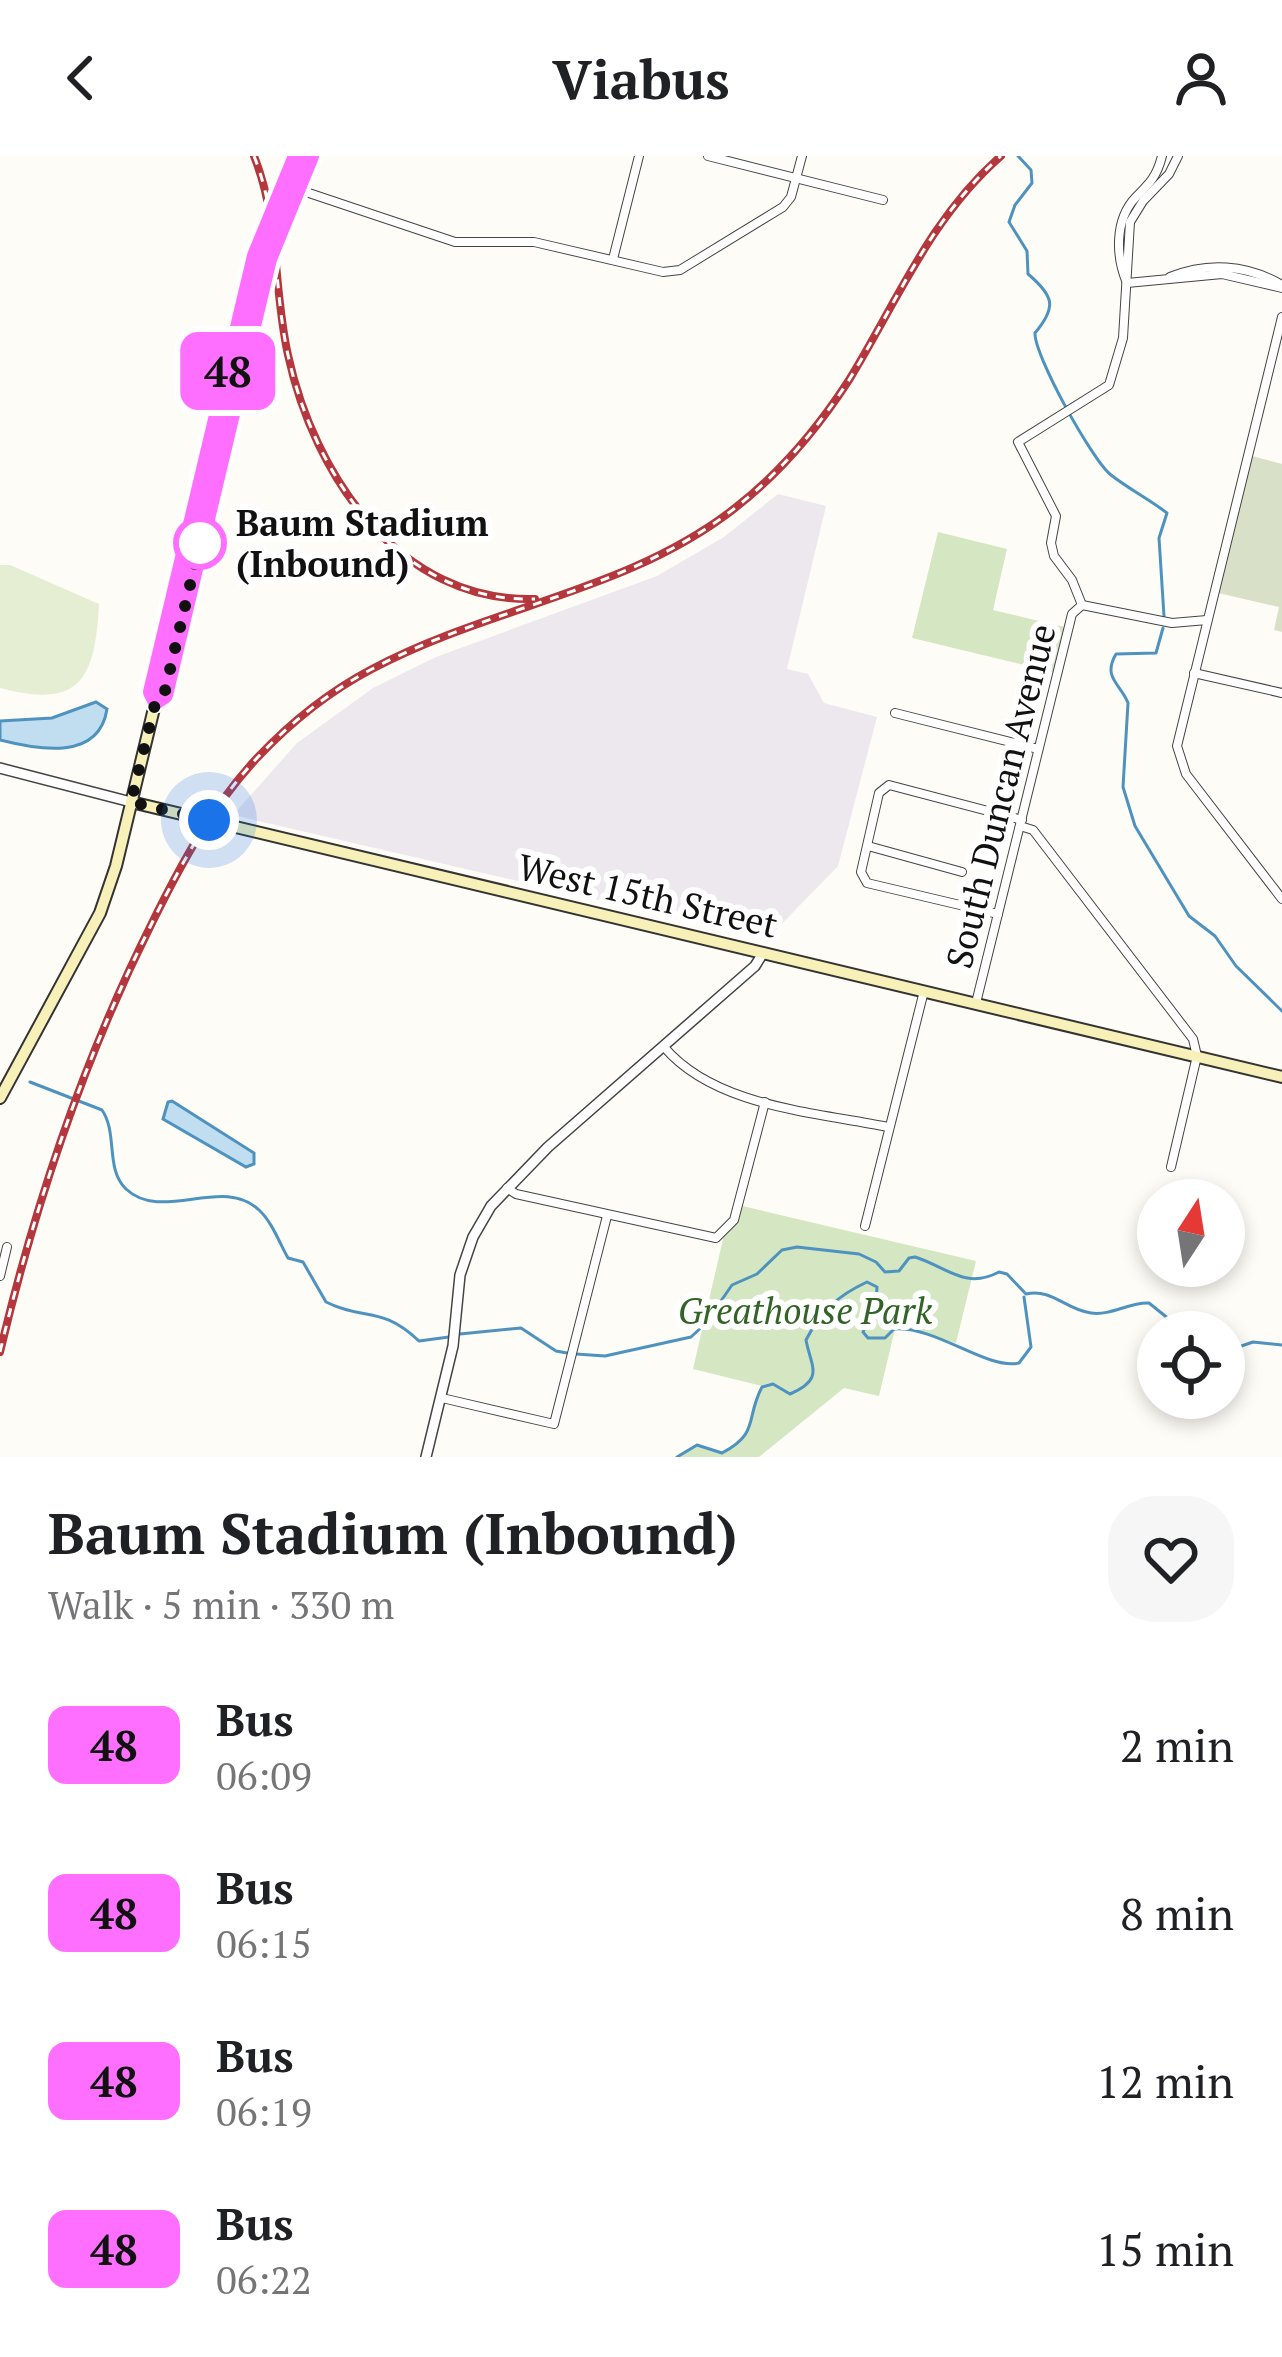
<!DOCTYPE html>
<meta charset="utf-8">
<style>
:root{--surface:#fff;--page:#f6f6f6;--text:#202124;--muted:#757577}
body{margin:0;font-family:"PT Serif",serif;background:var(--page);color:var(--text);height:100vh;display:flex;flex-direction:column;font-size:45px;white-space:nowrap}
*{box-sizing:border-box;margin:0}
p{font-size:39px;color:var(--muted)}
.icon{flex:none;width:66px;height:66px;fill:none;stroke:currentColor;stroke-width:2;stroke-linecap:round;stroke-linejoin:round}
.map{position:relative;height:1301px;overflow:hidden}
.panel{display:flex;flex-direction:column;background:var(--surface);flex:1}
.panel>*{flex:none}
.badge{padding:0 24px;border-radius:18px;font-size:42px;line-height:78px}
.needle{width:78px;rotate:12deg}
.controls{position:absolute;left:1137px;top:1023px;display:grid;gap:24px}
.controls a{display:grid;place-items:center;width:108px;height:108px;border-radius:50%;background:var(--surface);box-shadow:0 6px 18px #0003;font-size:60px}
.you{position:absolute;width:60px;height:60px;margin:-30px;border:9px solid #fff;border-radius:50%;background:#1a73e8;box-shadow:0 0 0 18px #1a73e833}
.map>.badge{position:absolute;translate:-50% -50%;box-shadow:0 0 0 6px #fff}
.round{display:grid;place-items:center;flex:none;width:126px;height:126px;border-radius:48px;background:var(--page)}
.overview{display:flex;align-items:center;justify-content:space-between;height:204px;padding:0 48px}
h1{font-size:57px;font-weight:700;line-height:90px}
ul{padding:0;list-style:none}
li{display:flex;align-items:center;gap:36px;height:168px;padding:0 48px}
li div{flex:1}
li b{display:block;font-size:45px}
li em{font-style:normal}
li .badge{min-width:132px;font-weight:700;text-align:center}
header{display:flex;justify-content:space-between;align-items:center;height:156px;padding:0 48px;background:var(--surface);font-size:54px;font-weight:700}
.map>svg:first-child{display:block}
.industrial{fill:#ede7ee}
.green{fill:#d4e6c2}
.cemetery{fill:#d8e0c7}
.pitch{fill:#e5eed3}
.water{fill:#c0def0;stroke:#4e92c0;stroke-width:3}
.lines{fill:none;stroke-linecap:round;stroke-linejoin:round}
.stream{stroke:#4e92c0;stroke-width:3}
.minor-casing{stroke:#444;stroke-width:10}
.tertiary-casing{stroke:#444;stroke-width:12}
.secondary-casing{stroke:#333;stroke-width:14}
.minor{stroke:#fff;stroke-width:8}
.tertiary{stroke:#fff;stroke-width:9}
.secondary{stroke:#f7f0b8;stroke-width:10}
.rail-casing{stroke:#b3373c;stroke-width:8}
.rail{stroke:#fff;stroke-width:3;stroke-dasharray:9;stroke-linecap:butt}
.line-casing{stroke:#fff;stroke-width:27}
.line{stroke:#ff6fff;stroke-width:18}
.walk{stroke:#111;stroke-width:12;stroke-dasharray:0 21.6}
.stop-dot{fill:#fff;stroke:#ff6fff;stroke-width:6}
.labels{text-anchor:middle;dominant-baseline:central;stroke-width:12;stroke-linejoin:round;paint-order:stroke}
.stop-label{font-size:36px;font-weight:bold;fill:#111;stroke:#fff;text-anchor:start}
.street-label{font-size:36px;fill:#111;stroke:#fff}
.park-label{font-size:36px;font-style:italic;fill:#336327;stroke:#fff}
</style>
<header><svg class="icon" aria-label="back" viewBox="0 0 24 24"><path d="M15 5l-7 7 7 7"/></svg>Viabus<svg class="icon" aria-label="person" viewBox="0 0 24 24"><circle cx="12" cy="8" r="4"/><path d="M4 21q1-7 8-7t8 7"/></svg></header>
<div class="map">
<svg width="1282" height="1301" viewBox="0 0 1282 1301">
<rect width="100%" height="100%" fill="#fefcf6"/>
<!-- industrial -->
<polygon class="industrial" points="778,338 826,350 787,513 808,518 824,547 877,561 838,710 767,783 233,659 297,587 373,532 436,501 657,420 724,381"/>
<!-- green -->
<g class="green">
<polygon points="938,376 1007,393 993,454 1069,472 1057,517 912,482"/>
<path d="M738,1049L976,1105L956,1187L914,1174L895,1173L879,1240L844,1232L759,1301H677L697,1289L722,1297C760,1276 745,1263 762,1230L693,1213L724,1079Z"/>
</g>
<!-- cemetery -->
<polygon class="cemetery" points="1248,299 1282,308 1282,476 1274,474 1279,451 1214,436"/>
<!-- pitch -->
<path class="pitch" d="M0,409H10L99,448C95,524 80,553 0,532Z"/>
<!-- water -->
<g class="water">
<path d="M96,546L107,553C99,605 39,594 0,584V565L52,562Z"/>
<polygon points="172,945 254,997 254,1008 246,1011 163,963 168,946"/>
</g>
<g class="lines">
<!-- stream -->
<g class="stream">
<path d="M1018,0L1031,14L1032,27L1015,49L1009,66L1027,95L1028,118C1054,140 1057,151 1035,177C1034,199 1092,304 1111,319C1129,333 1150,344 1167,357L1159,382L1164,460"/>
<path d="M1163,472L1156,497L1116,498C1102,522 1121,528 1128,547L1123,631L1135,670L1189,760L1215,780L1236,810L1282,855"/>
<path d="M30,926L102,954C118,977 105,1013 126,1033C162,1067 223,1019 259,1054C272,1066 279,1086 288,1102L303,1106L326,1146C364,1165 381,1149 419,1185L449,1181"/>
<polyline points="460,1178 521,1172 556,1195 567,1197"/>
<polyline points="1224,1196 1253,1186 1282,1189"/>
<path d="M576,1198L605,1200L691,1181L705,1168L732,1129L757,1118L782,1094L797,1091L859,1098L876,1106L885,1116L899,1115L909,1102L915,1101C947,1111 965,1134 999,1116L1007,1118L1026,1138C1052,1132 1066,1154 1091,1157C1111,1160 1129,1146 1149,1147L1185,1176"/>
<path d="M677,1301L697,1289L722,1297C760,1277 745,1263 762,1231L773,1228L790,1238C825,1223 811,1211 806,1184C821,1155 837,1140 867,1126L877,1131L876,1147L863,1176L868,1182H885L894,1173C937,1170 986,1214 1019,1207L1031,1191L1024,1141"/>
</g>
<defs>
<g id="minor">
<polyline points="708,0 883,44"/>
<polyline points="294,32 455,86 534,86 663,116 680,114 783,51 791,41 802,0"/>
<polyline points="613,103 639,0"/>
<path d="M1170,121C1207,106 1246,108 1282,129"/>
<polyline points="1127,127 1222,118 1282,132"/>
<path d="M1127,127C1116,101 1114,64 1136,41C1150,27 1157,20 1162,0"/>
<polyline points="1282,161 1177,590 1186,618 1282,743"/>
<polyline points="1082,449 1072,424 1054,400 1051,387 1056,360 1018,286 1109,229 1123,182 1130,66 1143,45 1169,18 1178,0"/>
<polyline points="1082,449 1172,467 1207,464"/>
<polyline points="1194,517 1282,537"/>
<polyline points="895,557 1038,593"/>
<polyline points="1020,670 1033,674 1193,883 1197,900 1171,1011"/>
<polyline points="868,690 962,716"/>
<polyline points="998,758 867,727 861,716 879,637 889,629 1022,664"/>
<polyline points="976,847 1072,458 1082,449"/>
<path d="M664,891C715,951 815,956 888,971"/>
<polyline points="507,1032 516,1038 716,1082 734,1064 765,946"/>
<polyline points="865,1070 924,835"/>
<polyline points="0,1120 7,1091"/>
<polyline points="442,1242 554,1268 607,1060"/>
</g>
<g id="tertiary">
<polyline points="0,612 131,646"/>
<polyline points="426,1301 453,1190 460,1119 473,1081 491,1050 548,991 755,810 763,797"/>
</g>
<g id="secondary">
<polyline points="156,544 164,539 268,103 310,0"/>
<polyline points="131,646 1282,921"/>
<polyline points="0,942 100,757 116,710 156,544 151,536 256,100 297,0"/>
</g>
</defs>
<!-- minor casing -->
<use href="#minor" class="minor-casing"/>
<!-- tertiary casing -->
<use href="#tertiary" class="tertiary-casing"/>
<!-- secondary casing -->
<use href="#secondary" class="secondary-casing"/>
<!-- minor -->
<use href="#minor" class="minor"/>
<!-- tertiary -->
<use href="#tertiary" class="tertiary"/>
<!-- secondary -->
<use href="#secondary" class="secondary"/>
<defs>
<g id="rail">
<path d="M254,0C280,65 273,132 288,199C314,319 399,447 535,443"/>
<path d="M0,1196C35,1048 83,905 151,769C180,710 212,650 257,602C290,567 330,535 372,513C490,450 628,436 735,352C780,317 818,272 849,224C897,146 930,62 1001,0"/>
</g>
</defs>
<!-- rail casing -->
<use href="#rail" class="rail-casing"/>
<!-- rail -->
<use href="#rail" class="rail"/>
</g>
<g class="lines">
<defs>
<polyline id="line" points="297,0 256,100 152,536 156,544 164,539 268,103 310,0"/>
</defs>
<!-- line casing -->
<use href="#line" class="line-casing"/>
<!-- line -->
<use href="#line" class="line"/>
<!-- walk -->
<polyline class="walk" points="200,387 164,539 156,544 131,646 209,664"/>
</g>
<!-- markers -->
<circle class="stop-dot" cx="200" cy="387" r="24"/>
<g class="labels">
<!-- stop labels -->
<g class="stop-label">
<text x="236" y="366">Baum Stadium<tspan x="236" dy="41">(Inbound)</tspan></text>
</g>
<!-- street labels -->
<g class="street-label">
<text transform="translate(1000 640) rotate(-76)">South Duncan Avenue</text>
<text transform="translate(648 739) rotate(13)">West 15th Street</text>
</g>
<!-- park labels -->
<g class="park-label">
<text x="805" y="1154">Greathouse Park</text>
</g>
</g>
</svg>
<div class="controls">
<a><svg class="needle" viewBox="-14 -14 28 28"><path d="M0-13l5 13h-10z" fill="#e53935"/><path d="M0 13l5-13h-10z" fill="#757577"/></svg></a>
<a><svg class="icon" aria-label="locate" viewBox="0 0 24 24"><circle cx="12" cy="12" r="6"/><path d="M12 2v4M12 18v4M2 12h4M18 12h4"/></svg></a>
</div>
<div class="you" style="left:209px;top:664px"></div>
<b class="badge" style="left:228px;top:215px;background:#ff6fff;color:#111">48</b>
</div>
<section class="panel">
<div class="overview"><div><h1>Baum Stadium (Inbound)</h1><p>Walk · 5 min · 330 m</p></div><a class="round"><svg class="icon" aria-label="heart" viewBox="0 0 24 24"><path d="M12 20l-8-8c-3-5 5-10 8-4 3-6 11-1 8 4z"/></svg></a></div>
<ul>
<li><span class="badge" style="background:#ff6fff;color:#111">48</span><div><b>Bus</b><p>06:09</p></div><em>2 min</em></li>
<li><span class="badge" style="background:#ff6fff;color:#111">48</span><div><b>Bus</b><p>06:15</p></div><em>8 min</em></li>
<li><span class="badge" style="background:#ff6fff;color:#111">48</span><div><b>Bus</b><p>06:19</p></div><em>12 min</em></li>
<li><span class="badge" style="background:#ff6fff;color:#111">48</span><div><b>Bus</b><p>06:22</p></div><em>15 min</em></li>
</ul>
</section>
